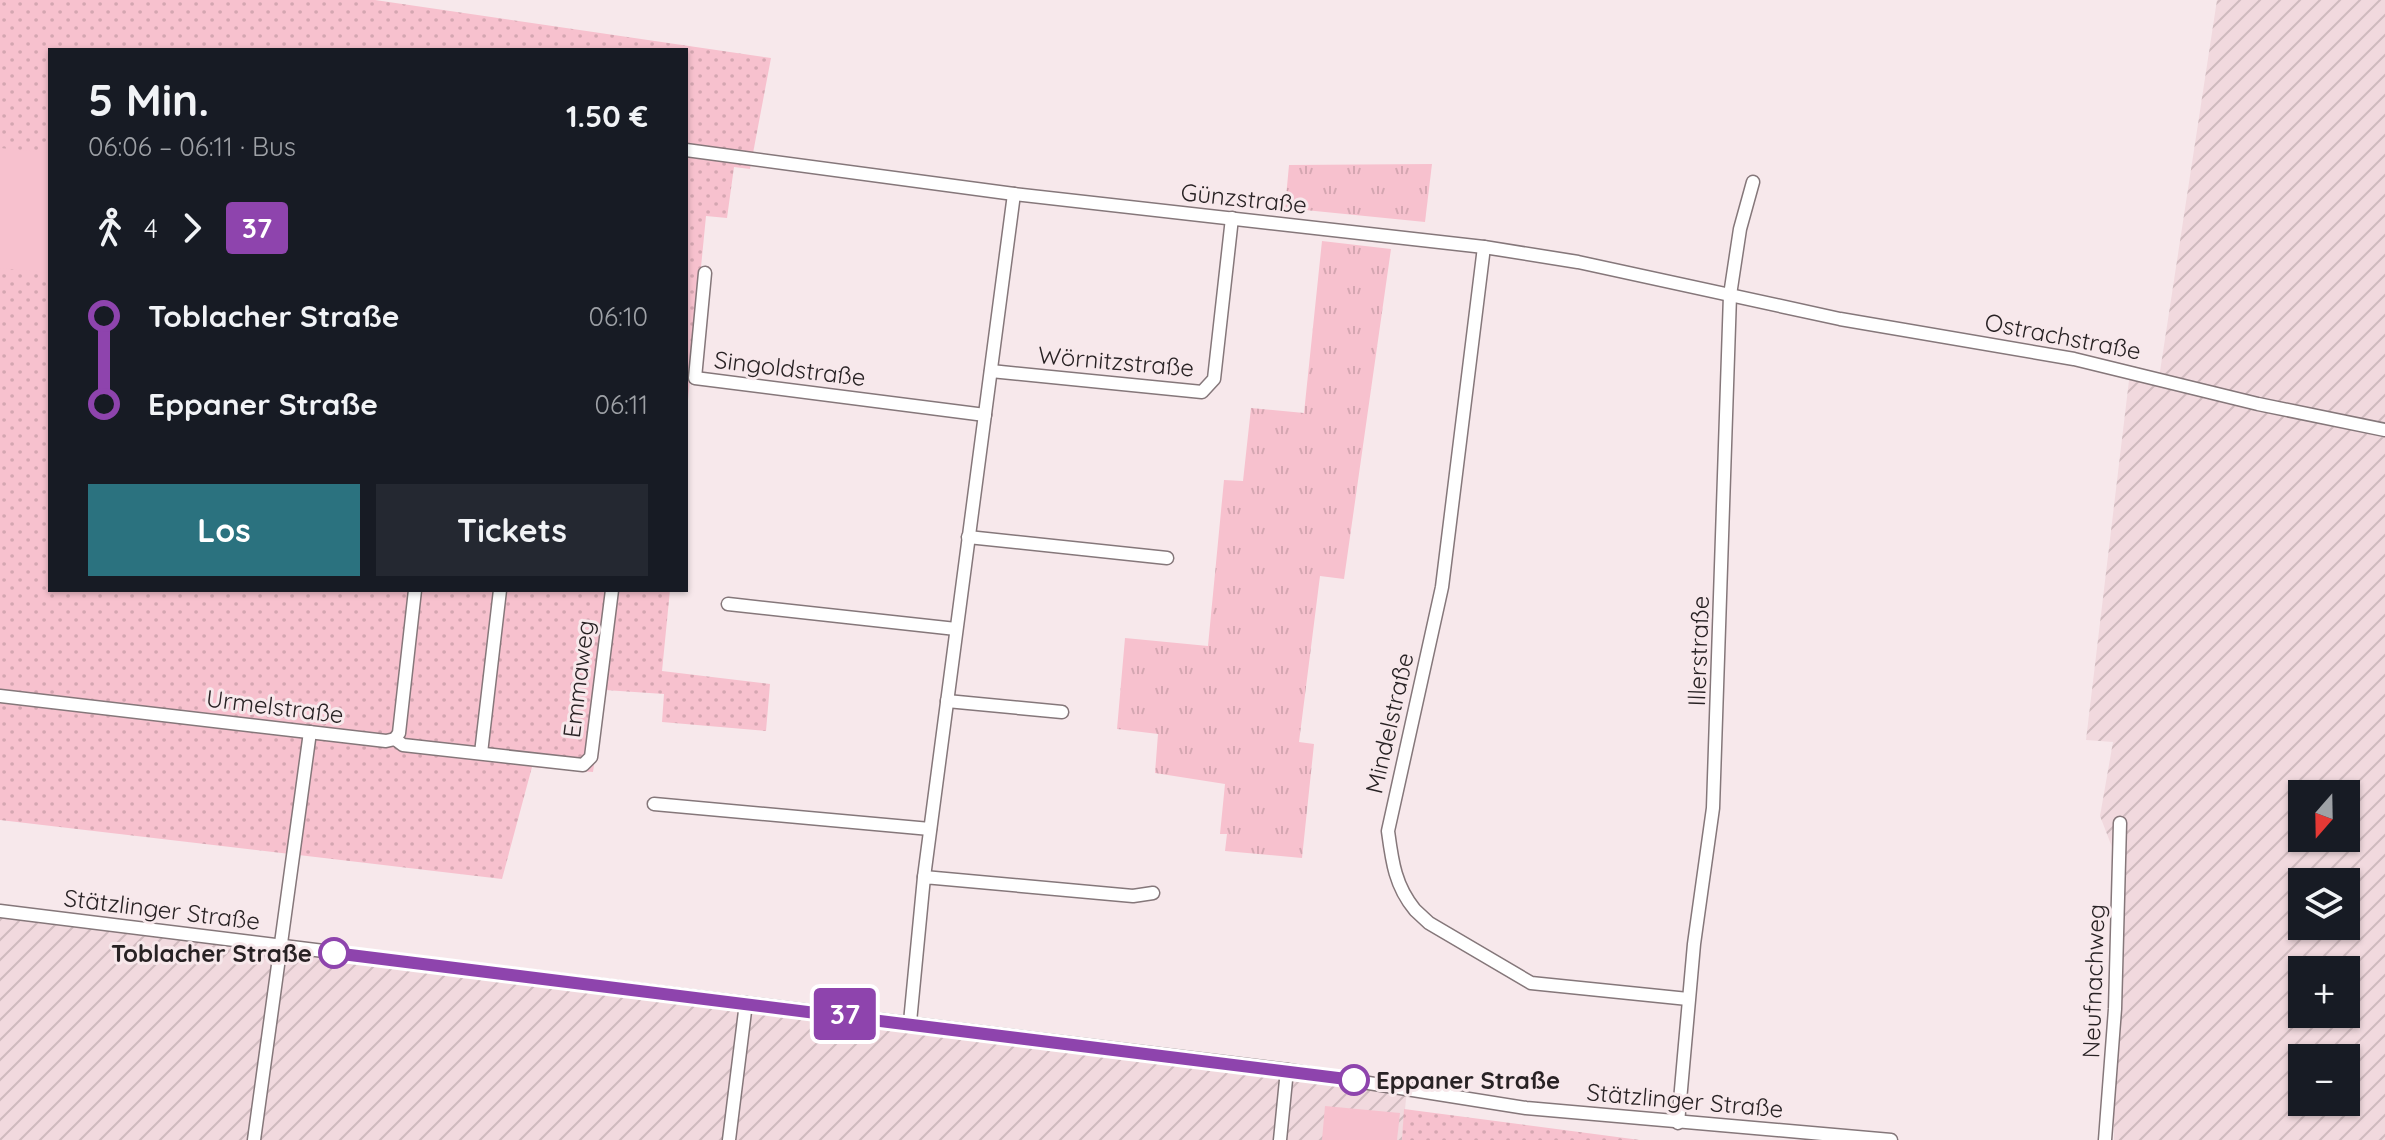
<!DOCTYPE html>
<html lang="de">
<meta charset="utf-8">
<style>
:root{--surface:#171b24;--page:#242831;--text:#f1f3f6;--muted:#9ea1a6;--accent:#2b727f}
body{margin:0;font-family:Quicksand,sans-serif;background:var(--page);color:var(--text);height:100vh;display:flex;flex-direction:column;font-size:30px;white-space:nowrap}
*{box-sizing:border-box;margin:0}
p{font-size:26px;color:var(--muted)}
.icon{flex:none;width:44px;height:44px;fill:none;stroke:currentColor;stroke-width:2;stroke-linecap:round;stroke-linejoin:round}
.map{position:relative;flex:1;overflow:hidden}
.details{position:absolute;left:48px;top:48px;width:640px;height:544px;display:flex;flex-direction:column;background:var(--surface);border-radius:0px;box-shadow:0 2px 6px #0004}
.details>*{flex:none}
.badge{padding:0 16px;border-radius:6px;font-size:28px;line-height:52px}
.needle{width:52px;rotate:200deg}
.controls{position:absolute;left:2288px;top:780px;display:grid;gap:16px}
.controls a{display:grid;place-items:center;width:72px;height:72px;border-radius:0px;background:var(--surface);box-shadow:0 2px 6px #0004;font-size:40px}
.map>.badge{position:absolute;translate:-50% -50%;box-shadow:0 0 0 4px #fff}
.legs{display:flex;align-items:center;gap:12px;height:88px;padding:0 40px;font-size:26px}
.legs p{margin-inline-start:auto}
.headline{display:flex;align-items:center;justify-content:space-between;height:136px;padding:0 40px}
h1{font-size:44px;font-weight:800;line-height:60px}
.action{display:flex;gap:16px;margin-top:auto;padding:16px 40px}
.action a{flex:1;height:92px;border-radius:0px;background:var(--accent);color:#fff;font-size:32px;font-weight:800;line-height:92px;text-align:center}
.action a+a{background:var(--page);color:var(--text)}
ul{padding:0 40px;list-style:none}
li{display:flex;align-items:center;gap:28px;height:88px;font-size:30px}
li i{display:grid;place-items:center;width:12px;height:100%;margin:0 10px;background:currentColor}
li i::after{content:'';width:20px;height:20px;margin:-10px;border:6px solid;border-radius:50%;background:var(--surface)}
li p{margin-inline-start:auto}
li:first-child i{background:linear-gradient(#0000 50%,currentColor 0)}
li:last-child i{background:linear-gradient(currentColor 50%,#0000 0)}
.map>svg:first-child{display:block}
.industrial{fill:url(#industrial-furrows);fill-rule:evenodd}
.grass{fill:url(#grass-dots)}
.park{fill:url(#park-tufts)}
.pitch{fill:#f7c1ce}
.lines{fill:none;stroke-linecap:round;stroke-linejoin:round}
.minor-casing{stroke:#85777a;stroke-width:15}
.minor{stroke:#fff;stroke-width:12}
.line-1-casing{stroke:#fff;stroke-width:18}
.line-1{stroke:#8e44ad;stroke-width:12}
.stop-1-dot{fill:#fff;stroke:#8e44ad;stroke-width:4}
.labels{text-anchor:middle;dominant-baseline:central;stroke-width:6;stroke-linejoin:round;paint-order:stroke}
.street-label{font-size:24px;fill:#282224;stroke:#f7e8eb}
.stop-label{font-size:24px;font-weight:bold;fill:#282224;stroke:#f7e8eb;text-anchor:end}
</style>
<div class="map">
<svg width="2385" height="1140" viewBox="0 0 2385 1140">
<defs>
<pattern id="industrial-furrows" width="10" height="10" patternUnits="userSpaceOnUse" patternTransform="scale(2)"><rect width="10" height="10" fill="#f1d9de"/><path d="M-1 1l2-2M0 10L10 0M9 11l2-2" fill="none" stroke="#cfbabe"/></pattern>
<pattern id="grass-dots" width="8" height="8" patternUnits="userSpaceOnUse" patternTransform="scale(2)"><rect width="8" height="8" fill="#f7c1ce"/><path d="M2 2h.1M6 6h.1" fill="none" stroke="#d4a6b1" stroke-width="1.8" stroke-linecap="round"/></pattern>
<pattern id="park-tufts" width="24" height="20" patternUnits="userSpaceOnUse" patternTransform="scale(2)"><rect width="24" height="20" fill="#f7c1ce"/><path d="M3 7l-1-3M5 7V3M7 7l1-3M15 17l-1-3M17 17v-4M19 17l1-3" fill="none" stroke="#d4a6b1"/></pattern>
</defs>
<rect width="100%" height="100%" fill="#f7e8eb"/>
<!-- industrial -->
<g class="industrial">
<path d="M2217,0H2385V1140H2114L2112,847L2100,816L2113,742L2086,740L2130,372L2159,378ZM2302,794H2346V838H2302ZM2302,882H2346V926H2302ZM2302,970H2346V1014H2302ZM2302,1058H2346V1102H2302Z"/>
<polygon points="0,911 1407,1089 1402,1140 0,1140"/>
</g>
<!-- grass -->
<g class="grass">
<polygon points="0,0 375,0 771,58 750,169 734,167 727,218 706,216 686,420 686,50 50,50 50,590 670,590 662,671 770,684 766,731 662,722 664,694 605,690 593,772 532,767 502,879 0,820"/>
<polygon points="1404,1109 1640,1140 1402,1140"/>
</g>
<!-- park -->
<g class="park">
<polygon points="1432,164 1425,222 1285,208 1289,165"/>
<polygon points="1322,241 1391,249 1344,579 1320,576 1299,742 1314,744 1302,858 1225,851 1227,834 1220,834 1225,784 1155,773 1158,734 1117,729 1125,638 1208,646 1224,480 1243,481 1251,408 1304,413"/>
</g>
<!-- pitch -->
<g class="pitch">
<polygon points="0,148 50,153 50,273 0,268"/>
<polygon points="1325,1106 1400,1113 1397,1140 1322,1140"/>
</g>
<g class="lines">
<defs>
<g id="minor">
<polyline points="686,150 1014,194 1484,247 1578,262 1840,319 2074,359 2258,404 2385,430"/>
<path d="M1484,247L1442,587L1388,831C1392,861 1395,886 1415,910L1429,923L1531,983L1688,999"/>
<polyline points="705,273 695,378 985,415"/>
<polyline points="991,371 1202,392 1214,379 1232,218"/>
<polyline points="968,537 1167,558"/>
<polyline points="728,604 956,629"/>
<polyline points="0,696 386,741 395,739"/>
<polyline points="947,701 1062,712"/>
<polyline points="395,739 403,745 583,765 591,757 612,590"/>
<polyline points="395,739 399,733 415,590"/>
<polyline points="481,753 500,590"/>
<polyline points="654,804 930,829"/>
<polyline points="924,877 1014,194"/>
<polyline points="0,911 1287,1070 1526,1108 1891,1140"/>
<polyline points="910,1022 924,877 1133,896 1153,893"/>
<polyline points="1678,1123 1694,944 1713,808 1730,295 1740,229 1753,182"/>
<polyline points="254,1140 310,732"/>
<polyline points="729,1140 746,1003"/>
<polyline points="1280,1140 1287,1070"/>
<polyline points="2105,1140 2115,1009 2120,823"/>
</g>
</defs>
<!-- minor casing -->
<use href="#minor" class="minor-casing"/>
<!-- minor -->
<use href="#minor" class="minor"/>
</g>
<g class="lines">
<defs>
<polyline id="line-1" points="334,953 1354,1080"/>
</defs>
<!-- line-1 casing -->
<use href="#line-1" class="line-1-casing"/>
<!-- line-1 -->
<use href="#line-1" class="line-1"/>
</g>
<!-- markers -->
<g class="stop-1-dot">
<circle cx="334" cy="953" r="14"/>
<circle cx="1354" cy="1080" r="14"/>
</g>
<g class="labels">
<!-- street labels -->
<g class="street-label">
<text transform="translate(1244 198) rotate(6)">Günzstraße</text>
<text transform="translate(2063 336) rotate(11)">Ostrachstraße</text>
<text transform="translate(1116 361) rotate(5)">Wörnitzstraße</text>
<text transform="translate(790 368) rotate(7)">Singoldstraße</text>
<text transform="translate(1698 651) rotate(-88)">Illerstraße</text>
<text transform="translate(578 679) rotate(-83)">Emmaweg</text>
<text transform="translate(275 706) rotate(7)">Urmelstraße</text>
<text transform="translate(1389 723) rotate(-77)">Mindelstraße</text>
<text transform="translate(162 909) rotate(7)">Stätzlinger Straße</text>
<text transform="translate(2093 981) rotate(-88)">Neufnachweg</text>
<text transform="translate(1685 1100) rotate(5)">Stätzlinger Straße</text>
</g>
<!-- stop labels -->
<g class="stop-label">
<text x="312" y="953">Toblacher Straße</text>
<text x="1376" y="1080" text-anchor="start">Eppaner Straße</text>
</g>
</g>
</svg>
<div class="controls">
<a><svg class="needle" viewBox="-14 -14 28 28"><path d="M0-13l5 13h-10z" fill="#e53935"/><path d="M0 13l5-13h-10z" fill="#9ea1a6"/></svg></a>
<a><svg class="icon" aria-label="layers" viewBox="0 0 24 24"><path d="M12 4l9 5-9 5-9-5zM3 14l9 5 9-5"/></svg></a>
<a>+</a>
<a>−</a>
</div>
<b class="badge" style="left:845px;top:1014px;background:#8e44ad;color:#fff">37</b>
<section class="details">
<div class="headline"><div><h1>5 Min.</h1><p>06:06 – 06:11 · Bus</p></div><b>1.50 €</b></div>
<div class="legs"><svg class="icon" aria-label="walk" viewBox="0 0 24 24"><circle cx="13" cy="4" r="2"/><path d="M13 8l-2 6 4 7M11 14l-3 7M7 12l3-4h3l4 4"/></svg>4<svg class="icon" aria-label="forward" viewBox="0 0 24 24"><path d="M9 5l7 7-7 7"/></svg><b class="badge" style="background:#8e44ad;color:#fff">37</b></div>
<ul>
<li><i style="color:#8e44ad"></i><b>Toblacher Straße</b><p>06:10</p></li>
<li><i style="color:#8e44ad"></i><b>Eppaner Straße</b><p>06:11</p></li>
</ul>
<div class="action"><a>Los</a><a>Tickets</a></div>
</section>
</div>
